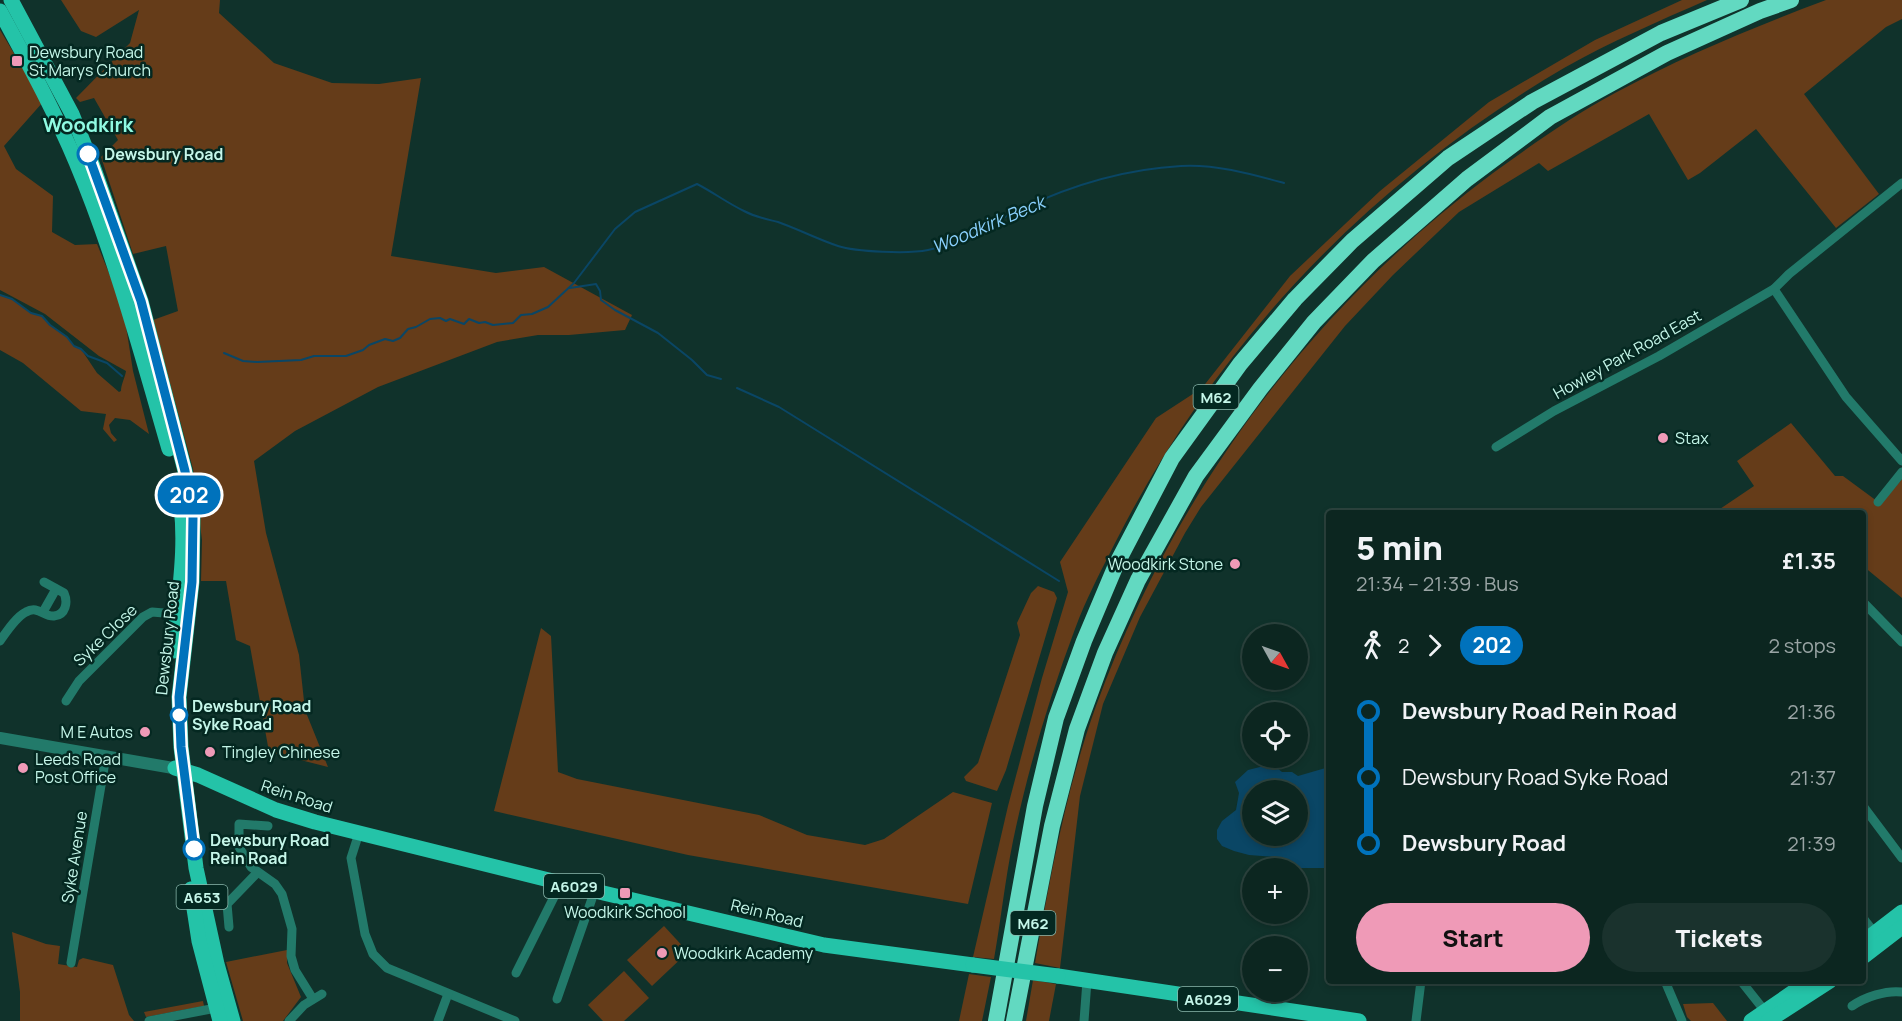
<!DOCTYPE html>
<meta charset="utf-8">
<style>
:root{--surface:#0c2620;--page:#1a322d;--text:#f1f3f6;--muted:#9aa5a5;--line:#2c433e;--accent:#ef9ab7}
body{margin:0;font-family:Manrope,sans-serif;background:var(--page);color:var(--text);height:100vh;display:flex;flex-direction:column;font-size:22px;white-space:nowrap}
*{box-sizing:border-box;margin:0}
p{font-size:20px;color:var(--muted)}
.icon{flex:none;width:33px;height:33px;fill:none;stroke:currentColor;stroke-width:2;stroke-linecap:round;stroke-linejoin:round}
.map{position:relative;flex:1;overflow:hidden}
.side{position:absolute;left:1326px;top:510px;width:540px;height:474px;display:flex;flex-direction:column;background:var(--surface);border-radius:6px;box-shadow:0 3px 9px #0003,0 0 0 2px var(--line)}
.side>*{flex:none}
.badge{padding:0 12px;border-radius:20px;font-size:21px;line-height:39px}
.needle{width:39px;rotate:130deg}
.fabs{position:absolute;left:1242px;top:624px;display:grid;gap:12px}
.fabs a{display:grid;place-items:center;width:66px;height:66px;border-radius:50%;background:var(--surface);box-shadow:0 3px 9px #0003,0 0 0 2px var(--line);font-size:30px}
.map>.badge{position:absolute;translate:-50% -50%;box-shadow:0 0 0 3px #fff}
.legs{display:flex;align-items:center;gap:9px;height:66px;padding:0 30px;font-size:20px}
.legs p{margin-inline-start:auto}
.summary{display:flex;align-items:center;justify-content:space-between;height:102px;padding:0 30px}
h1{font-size:33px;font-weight:800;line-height:45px}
.primary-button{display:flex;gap:12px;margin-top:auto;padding:12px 30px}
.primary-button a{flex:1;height:69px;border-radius:36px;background:var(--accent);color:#111;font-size:24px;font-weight:800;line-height:69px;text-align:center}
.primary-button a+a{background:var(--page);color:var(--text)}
ul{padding:0 30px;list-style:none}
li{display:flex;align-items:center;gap:21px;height:66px;font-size:22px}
li i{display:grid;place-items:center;width:9px;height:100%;margin:0 8px;background:currentColor}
li i::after{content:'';width:15px;height:15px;margin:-8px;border:4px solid;border-radius:50%;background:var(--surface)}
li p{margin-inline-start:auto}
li:first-child i{background:linear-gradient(#0000 50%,currentColor 0)}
li:last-child i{background:linear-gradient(currentColor 50%,#0000 0)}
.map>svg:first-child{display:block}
.green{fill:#653c19}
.water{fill:#0a4665;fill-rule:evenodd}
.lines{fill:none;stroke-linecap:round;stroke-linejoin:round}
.stream{stroke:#0a4665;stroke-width:2}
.minor{stroke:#227a6a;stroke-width:9}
.tertiary{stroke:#227a6a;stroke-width:12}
.primary{stroke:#24c3a8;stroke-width:15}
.motorway{stroke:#62d9c1;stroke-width:16}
.primary-bridge{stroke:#24c3a8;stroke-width:15}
.line-1-casing{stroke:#fff;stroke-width:14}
.line-1{stroke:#0072bc;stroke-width:9}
.poi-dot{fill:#ef9ab7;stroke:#042821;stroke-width:2}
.stop-1-dot{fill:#fff;stroke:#0072bc;stroke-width:3}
.labels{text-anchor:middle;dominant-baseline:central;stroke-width:5;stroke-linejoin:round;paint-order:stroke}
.shield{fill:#042821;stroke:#8bb8ad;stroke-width:1.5}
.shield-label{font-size:15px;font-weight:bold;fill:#c5f6e9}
.poi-label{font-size:16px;fill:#c5f6e9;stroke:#042821;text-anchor:start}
.stop-label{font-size:16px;font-weight:bold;fill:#c5f6e9;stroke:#042821;text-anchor:start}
.street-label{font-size:16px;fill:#c5f6e9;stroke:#042821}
.water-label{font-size:18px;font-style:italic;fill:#89d0fd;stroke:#042821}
.quarter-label{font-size:20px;font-weight:bold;fill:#90fae2;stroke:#042821}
</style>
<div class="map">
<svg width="1902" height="1021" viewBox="0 0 1902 1021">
<rect width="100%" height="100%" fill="#10322b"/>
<!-- green -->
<g class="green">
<polygon points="61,0 220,0 219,13 274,63 332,83 379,84 421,78 391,256 496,273 544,267 632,315 625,330 569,335 538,335 497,342 378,387 295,431 254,461 266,533 299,655 305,710 328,767 269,752 250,646 236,640 226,581 201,581 202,540 193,469 153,320 178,311 166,246 133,254 101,157 118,140 94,98 80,102 76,98 130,43 139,10 96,37 81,31"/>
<path d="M1682,0H1707C1659,21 1610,42 1564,68C1371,181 1216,343 1115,543C1101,571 1086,599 1075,629C1049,698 1028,769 1013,841C1005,880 1001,920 994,959L973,957L1008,806L1042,678L1068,592L1060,562L1156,418L1202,388L1290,276L1380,191L1489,102L1595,40Z"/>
<path d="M1826,0H1902V19L1886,27L1804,94L1879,194L1836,228L1756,129L1700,173L1688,180L1649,114L1548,171L1539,163L1459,212L1393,275L1345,326L1201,507L1185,533L1140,617L1103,704L1080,796L1060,968L1035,963C1050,877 1066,789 1096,706C1174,493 1310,309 1493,173C1532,145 1572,116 1615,93C1683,56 1754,27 1826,0Z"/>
<path d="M0,30L43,102L4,146L16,169L53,196L52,232L75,245L97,244L123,307L133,371L149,434L130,420L115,418L109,425L111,433L117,440L114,442L103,429L106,414L81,411L23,363L0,350V295L12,299L31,313L42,316L50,325L67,337L74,346L81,349L97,373L119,392L121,391C121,384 125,378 126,371L99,356L45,314L0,290Z"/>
<polygon points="1791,423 1835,476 1843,476 1881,504 1902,479 1902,598 1863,566 1863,513 1714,513 1754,486 1737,461"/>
<polygon points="1038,586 1054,592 1057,598 1006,770 997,791 966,781 964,777 978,763 1020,635 1017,623 1031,593"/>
<polygon points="541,628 551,636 558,772 577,779 759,815 807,835 865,845 884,839 953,792 992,803 968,904 688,855 494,811"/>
<polygon points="664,926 688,952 652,986 627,960"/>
<polygon points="12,932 46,944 60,946 58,964 77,967 79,960 83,958 113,965 129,1015 134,1021 20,1021 20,992"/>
<polygon points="287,950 287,963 301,997 283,1021 243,1021 226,962"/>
<polygon points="624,971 649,998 624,1021 603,1021 588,1005"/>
<polygon points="969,974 991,977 982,1021 959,1021"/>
<polygon points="1033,980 1056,984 1049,1021 1026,1021"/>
<polygon points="203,1001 204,1006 146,1017 144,1012"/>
<polygon points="1713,1003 1727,1021 1691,1021 1687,1017 1683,1004"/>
</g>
<!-- water -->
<path class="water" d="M1272,764L1282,772H1292L1298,776L1329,767V868H1291L1282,859L1275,857L1249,855L1234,851L1222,846L1217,839V830L1222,821L1236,810L1239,793L1235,782L1248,770ZM1252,790H1298V836H1252Z"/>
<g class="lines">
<!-- stream -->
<g class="stream">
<polyline points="570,288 596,284 600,291 601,300 615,310 658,333 692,360 707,375 721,379"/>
<polyline points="0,295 12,299 31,313 42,316 50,325 67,337 74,346 81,349 88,356 107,363 122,376"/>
<path d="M224,353L243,361L257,362L301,360L314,356H346L363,350L369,345L385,339L393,341L400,338L408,329L416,327L430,319L440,318L446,321L450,319L464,324L469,319L479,323L485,322L493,325L513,323L521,315L532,314L548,307L574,283L615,229L635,212L697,184C713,192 727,203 744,211C755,217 766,219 778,222C798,229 817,239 838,246C856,252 909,254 928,250C961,243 989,224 1019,210C1069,186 1126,169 1181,166C1216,164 1251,174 1284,183"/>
<polyline points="737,388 779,407 1059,581"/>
</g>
<!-- minor -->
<g class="minor">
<polyline points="1774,289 1846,397 1902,461"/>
<polyline points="1496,447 1554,411 1659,356 1774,289 1789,274 1902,183"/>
<polyline points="1878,502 1902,472"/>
<polyline points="1863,602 1902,642"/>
<polyline points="43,612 56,589"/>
<path d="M0,641C7,631 16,617 26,612C38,605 44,617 54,616C66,615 68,602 64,593L44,582"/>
<polyline points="66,701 79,681 143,617 152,612 176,614"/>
<polyline points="1863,806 1902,858"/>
<polyline points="268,826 239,824 239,847 251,867 275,884 282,894 292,929 291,956 295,970 313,999"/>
<polyline points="359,833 351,858 365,934 373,954 387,968 515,1021"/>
<polyline points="1863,918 1877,936"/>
<polyline points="229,927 227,904 257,873"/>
<polyline points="71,963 106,756"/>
<polyline points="516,973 561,883"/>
<polyline points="1665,981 1682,1021"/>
<polyline points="1741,981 1768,1015"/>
<polyline points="557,999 595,890"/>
<path d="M1852,1006C1865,997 1886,990 1902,992"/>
<polyline points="149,1021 216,1008"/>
<polyline points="289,1021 304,1005 322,994"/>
<polyline points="438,1021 448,994"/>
<polyline points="1084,1021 1087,981"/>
<polyline points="1416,1021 1421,981"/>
</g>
<!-- tertiary -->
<polyline class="tertiary" points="0,738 173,768"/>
<!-- primary -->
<g class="primary">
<polyline points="11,0 72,114 93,166 141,301 185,471 193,517 192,582 179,697 181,747 196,868 217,964 233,1021"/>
<path d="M0,11C27,61 54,110 76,162C115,255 141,352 169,449"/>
<path d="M174,651C177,601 188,549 180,499"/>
<polyline points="175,768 198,775 276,810 315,822 561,883 824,945 973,965"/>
<polyline points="191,889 199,941 220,1021"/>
<polyline points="1863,942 1902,912"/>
<polyline points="1863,957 1902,927"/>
<polyline points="1058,976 1359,1021"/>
<polyline points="1751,1021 1809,981"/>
<polyline points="1768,1021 1830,981"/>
</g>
<!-- motorway -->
<g class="motorway">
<polyline points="996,1021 1035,806 1056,718 1084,641 1116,565 1172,458 1240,364 1295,299 1352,241 1448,158 1532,102 1661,33 1741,0"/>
<polyline points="1014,1021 1052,826 1077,729 1105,653 1138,580 1196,476 1260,389 1314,322 1373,261 1467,179 1550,117 1667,53 1760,11 1791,0"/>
</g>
<!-- primary-bridge -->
<polyline class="primary-bridge" points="973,965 1058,976"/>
</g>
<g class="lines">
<defs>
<polyline id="line-1" points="88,154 141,301 185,471 193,517 192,582 179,697 181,747 194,849"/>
</defs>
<!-- line-1 casing -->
<use href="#line-1" class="line-1-casing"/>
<!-- line-1 -->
<use href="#line-1" class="line-1"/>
</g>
<!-- markers -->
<g class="poi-dot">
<rect x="11" y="55" width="12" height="12" rx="3"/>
<circle cx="1663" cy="438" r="6"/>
<circle cx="1235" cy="564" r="6"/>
<circle cx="145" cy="732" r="6"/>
<circle cx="210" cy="752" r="6"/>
<circle cx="23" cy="768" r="6"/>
<rect x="619" y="887" width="12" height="12" rx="3"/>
<circle cx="662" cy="953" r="6"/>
</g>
<g class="stop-1-dot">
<circle cx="88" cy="154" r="10"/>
<circle cx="179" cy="715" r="8"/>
<circle cx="194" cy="849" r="10"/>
</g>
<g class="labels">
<!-- shield labels -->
<g class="shield">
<rect x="1193.5" y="385" width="45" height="24" rx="4.5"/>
<rect x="544" y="874" width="60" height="24" rx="4.5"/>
<rect x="176.5" y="885" width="51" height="24" rx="4.5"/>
<rect x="1010.5" y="911" width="45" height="24" rx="4.5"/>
<rect x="1178" y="987" width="60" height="24" rx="4.5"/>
</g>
<g class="shield-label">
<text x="1216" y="397">M62</text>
<text x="574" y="886">A6029</text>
<text x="202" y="897">A653</text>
<text x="1033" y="923">M62</text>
<text x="1208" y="999">A6029</text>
</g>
<!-- poi labels -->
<g class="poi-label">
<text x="29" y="52">Dewsbury Road<tspan x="29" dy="18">St Marys Church</tspan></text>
<text x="1675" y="438">Stax</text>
<text x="1223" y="564" text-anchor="end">Woodkirk Stone</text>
<text x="133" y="732" text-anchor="end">M E Autos</text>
<text x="222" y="752">Tingley Chinese</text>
<text x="35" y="759">Leeds Road<tspan x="35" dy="18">Post Office</tspan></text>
<text x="625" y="912" text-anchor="middle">Woodkirk School</text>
<text x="674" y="953">Woodkirk Academy</text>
</g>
<!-- stop labels -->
<g class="stop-label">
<text x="104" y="154">Dewsbury Road</text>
<text x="192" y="706">Dewsbury Road<tspan x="192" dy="18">Syke Road</tspan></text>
<text x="210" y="840">Dewsbury Road<tspan x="210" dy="18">Rein Road</tspan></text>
</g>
<!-- street labels -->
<g class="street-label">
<text transform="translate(1627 354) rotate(-29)">Howley Park Road East</text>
<text transform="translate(105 635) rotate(-44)">Syke Close</text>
<text transform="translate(167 638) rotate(-84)">Dewsbury Road</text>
<text transform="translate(297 796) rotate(18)">Rein Road</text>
<text transform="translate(74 857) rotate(-81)">Syke Avenue</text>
<text transform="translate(767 913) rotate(14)">Rein Road</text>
</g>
<!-- water labels -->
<g class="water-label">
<text transform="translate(988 224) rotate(-23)">Woodkirk Beck</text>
</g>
<!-- quarter labels -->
<g class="quarter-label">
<text x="88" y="124">Woodkirk</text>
</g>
</g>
</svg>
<div class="fabs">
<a><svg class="needle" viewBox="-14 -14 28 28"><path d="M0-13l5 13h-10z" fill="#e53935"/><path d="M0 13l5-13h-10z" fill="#9aa5a5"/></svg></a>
<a><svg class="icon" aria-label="locate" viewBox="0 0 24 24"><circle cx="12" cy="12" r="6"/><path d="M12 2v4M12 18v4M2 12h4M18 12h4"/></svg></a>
<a><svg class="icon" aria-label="layers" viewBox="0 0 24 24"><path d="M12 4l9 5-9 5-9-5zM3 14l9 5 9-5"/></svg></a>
<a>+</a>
<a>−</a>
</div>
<b class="badge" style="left:189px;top:495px;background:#0072bc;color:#fff">202</b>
<section class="side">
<div class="summary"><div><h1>5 min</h1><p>21:34 – 21:39 · Bus</p></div><b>£1.35</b></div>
<div class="legs"><svg class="icon" aria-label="walk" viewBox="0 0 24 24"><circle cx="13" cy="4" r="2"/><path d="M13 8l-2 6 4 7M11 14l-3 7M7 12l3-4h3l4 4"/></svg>2<svg class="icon" aria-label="forward" viewBox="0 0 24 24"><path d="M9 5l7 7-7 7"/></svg><b class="badge" style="background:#0072bc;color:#fff">202</b><p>2 stops</p></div>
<ul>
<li><i style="color:#0072bc"></i><b>Dewsbury Road Rein Road</b><p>21:36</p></li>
<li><i style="color:#0072bc"></i><span>Dewsbury Road Syke Road</span><p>21:37</p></li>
<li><i style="color:#0072bc"></i><b>Dewsbury Road</b><p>21:39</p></li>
</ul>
<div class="primary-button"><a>Start</a><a>Tickets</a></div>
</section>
</div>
